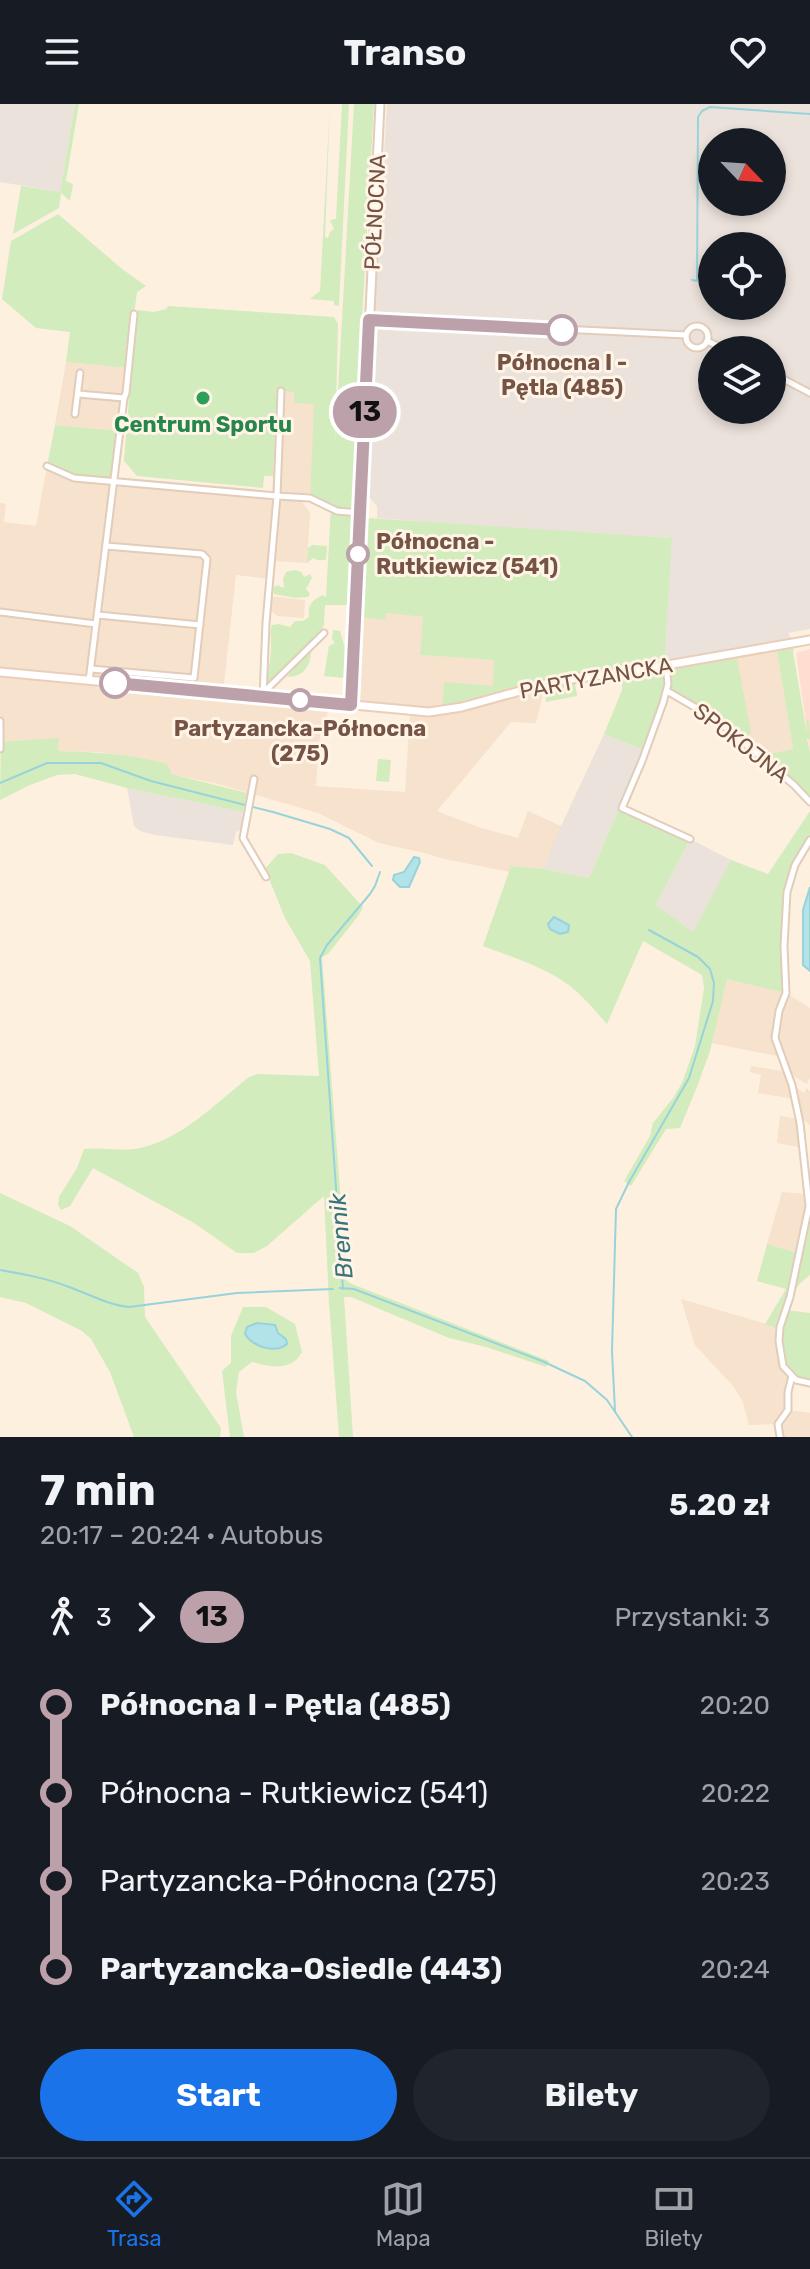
<!DOCTYPE html>
<html lang="pl">
<meta charset="utf-8">
<style>
:root{--surface:#171b24;--page:#20242c;--text:#f1f3f6;--muted:#9ea1a6;--line:#363941;--accent:#1a73e8}
body{margin:0;font-family:Rubik,sans-serif;background:var(--page);color:var(--text);height:100vh;display:flex;flex-direction:column;font-size:30px;white-space:nowrap}
*{box-sizing:border-box;margin:0}
p{font-size:26px;color:var(--muted)}
.icon{flex:none;width:44px;height:44px;fill:none;stroke:currentColor;stroke-width:2;stroke-linecap:round;stroke-linejoin:round}
.map{position:relative;height:1333px;overflow:hidden}
.drawer{display:flex;flex-direction:column;background:var(--surface);flex:1}
.drawer>*{flex:none}
.badge{padding:0 16px;border-radius:26px;font-size:28px;line-height:52px}
.needle{width:52px;rotate:115deg}
.tools{position:absolute;left:698px;top:24px;display:grid;gap:16px}
.tools a{display:grid;place-items:center;width:88px;height:88px;border-radius:50%;background:var(--surface);box-shadow:0 4px 12px #0003;font-size:40px}
.map>.badge{position:absolute;translate:-50% -50%;box-shadow:0 0 0 4px #fff}
.legs{display:flex;align-items:center;gap:12px;height:88px;padding:0 40px;font-size:26px}
.legs p{margin-inline-start:auto}
.head{display:flex;align-items:center;justify-content:space-between;height:136px;padding:0 40px}
h1{font-size:44px;font-weight:700;line-height:60px}
.cta{display:flex;gap:16px;margin-top:auto;padding:16px 40px}
.cta a{flex:1;height:92px;border-radius:48px;background:var(--accent);color:#fff;font-size:32px;font-weight:700;line-height:92px;text-align:center}
.cta a+a{background:var(--page);color:var(--text)}
ul{padding:0 40px;list-style:none}
li{display:flex;align-items:center;gap:28px;height:88px;font-size:30px}
li i{display:grid;place-items:center;width:12px;height:100%;margin:0 10px;background:currentColor}
li i::after{content:'';width:20px;height:20px;margin:-10px;border:6px solid;border-radius:50%;background:var(--surface)}
li p{margin-inline-start:auto}
li:first-child i{background:linear-gradient(#0000 50%,currentColor 0)}
li:last-child i{background:linear-gradient(currentColor 50%,#0000 0)}
header{display:flex;justify-content:space-between;align-items:center;height:104px;padding:0 40px;background:var(--surface);font-size:36px;font-weight:700}
.dock{display:flex;justify-content:space-around;align-items:center;height:112px;border-top:2px solid var(--line);background:var(--surface);font-size:22px;color:var(--muted)}
.dock a{display:grid;justify-items:center;gap:4px}
.dock .selected{color:var(--accent)}
.map>svg:first-child{display:block}
.residential{fill:#f6e2cd}
.commercial{fill:#ffddd1}
.industrial{fill:#ebe2db;fill-rule:evenodd}
.green{fill:#d2ecbd}
.water{fill:#b2e3e8;stroke:#98d3db;stroke-width:2}
.lines{fill:none;stroke-linecap:round;stroke-linejoin:round}
.stream{stroke:#98d3db;stroke-width:2}
.minor-casing{stroke:#e2ccba;stroke-width:9}
.tertiary-casing{stroke:#e2ccba;stroke-width:11}
.secondary-casing{stroke:#eaceba;stroke-width:11}
.minor{stroke:#fff;stroke-width:5}
.tertiary{stroke:#fff;stroke-width:7}
.secondary{stroke:#fff;stroke-width:7}
.line-1-casing{stroke:#fff;stroke-width:18}
.line-1{stroke:#bca1aa;stroke-width:12}
.stop-1-dot{fill:#fff;stroke:#bca1aa;stroke-width:4}
.leisure-dot{fill:#2e9e5b;stroke:#fff4e6;stroke-width:3}
.labels{text-anchor:middle;dominant-baseline:central;stroke-width:6;stroke-linejoin:round;paint-order:stroke}
.street-label{font-size:22px;fill:#755445;stroke:#fff4e6}
.stop-label{font-size:22px;font-weight:bold;fill:#755445;stroke:#fff4e6}
.leisure-label{font-size:22px;font-weight:bold;fill:#27864d;stroke:#fff4e6}
.water-label{font-size:24px;font-style:italic;fill:#38747c;stroke:#fff4e6}
</style>
<header><svg class="icon" aria-label="menu" viewBox="0 0 24 24"><path d="M4 6h16M4 12h16M4 18h16"/></svg>Transo<svg class="icon" aria-label="heart" viewBox="0 0 24 24"><path d="M12 20l-8-8c-3-5 5-10 8-4 3-6 11-1 8 4z"/></svg></header>
<div class="map">
<svg width="810" height="1333" viewBox="0 0 810 1333">
<rect width="100%" height="100%" fill="#fef0df"/>
<!-- residential -->
<g class="residential">
<polygon points="66,258 127,264 120,327 55,321"/>
<polygon points="277,287 294,288 315,300 310,394 302,393 302,398 310,408 307,459 272,457 270,475 236,471 223,589 331,599 320,630 316,682 405,688 410,608 359,602 363,513 384,515 386,509 424,513 420,551 494,556 494,582 442,606 541,580 542,595 536,619 511,618 437,707 478,723 518,734 528,707 561,722 544,765 511,762 510,768 444,755 424,749 379,739 318,709 218,680 170,670 150,656 98,648 57,647 59,634 0,645 0,399 6,400 4,418 36,422 47,362 75,374 272,391"/>
<polygon points="268,492 305,496 304,514 278,512 269,506"/>
<polygon points="776,542 793,645 758,652 742,637 736,550"/>
<polygon points="727,874 786,889 810,904 810,973 807,980 790,970 795,983 804,989 807,984 810,987 810,1021 798,1011 795,995 758,989 761,971 750,968 751,962 787,968 782,953 711,939"/>
<polygon points="780,1012 799,1015 803,1044 777,1039"/>
<polygon points="782,1088 808,1090 809,1102 798,1149 767,1140"/>
<polygon points="681,1195 780,1224 792,1272 788,1306 810,1309 810,1333 780,1333 778,1320 749,1321 742,1296 733,1282 695,1241"/>
</g>
<!-- commercial -->
<polygon class="commercial" points="810,545 810,649 796,549"/>
<!-- industrial -->
<g class="industrial">
<polygon points="0,0 75,0 60,88 0,78"/>
<path d="M387,0H810V525L788,529L795,539L663,562L672,434L543,427L377,414V402L369,393L374,217ZM712,38H772V98H712ZM712,142H772V202H712ZM712,246H772V306H712Z"/>
<polygon points="604,630 646,647 622,704 618,707 589,774 544,765 554,737"/>
<polygon points="127,684 243,708 241,725 236,728 233,741 155,731 140,727 134,722"/>
<polygon points="690,735 731,756 694,829 656,801"/>
</g>
<!-- green -->
<g class="green">
<polygon points="75,0 79,0 66,77 73,80 70,97 61,89 59,104 13,130 21,82 60,88"/>
<polygon points="330,0 325,133 328,134 330,128 334,125 330,116 336,115 342,0 349,0 339,202 334,201 334,197 310,195 320,187"/>
<path d="M354,0H374L362,216L352,501H325L324,521L320,530L266,582C267,570 270,559 271,548C272,538 269,531 272,521L279,520L290,523L295,517H303L309,513C307,500 313,496 323,491L326,493L331,403L310,394L314,300L294,299V288L277,287L273,372H264L263,384L137,372L124,357L133,244L138,206L154,208L166,205L168,202L334,213L338,220L335,341Z"/>
<polygon points="58,110 122,165 146,182 137,188 127,264 66,258 70,228 36,224 2,195 11,137"/>
<polygon points="55,321 120,327 114,377 74,374 47,362"/>
<polygon points="368,414 672,434 664,561 736,550 751,628 742,637 724,621 667,587 646,647 604,630 622,586 622,569 556,577 442,607 444,578 493,582 494,556 420,551 423,513 386,509 385,516 363,513"/>
<polygon points="312,441 327,442 326,456 317,456 313,454 307,459 308,444"/>
<polygon points="295,466 301,468 304,473 310,470 312,474 306,485 310,490 308,493 295,494 274,490 273,484 277,481 284,484 283,475 286,468"/>
<path d="M333,526L340,527C345,546 351,554 344,574L324,572L329,542L335,539L332,535Z"/>
<polygon points="795,539 793,548 807,630 806,616 809,617 810,635 807,635 810,649 810,698 758,652 793,645 776,542"/>
<path d="M311,546C311,562 304,573 287,573L296,562V559Z"/>
<polygon points="575,579 577,592 546,598 544,584"/>
<path d="M59,634L58,647C95,648 131,650 167,660L171,670L247,689L243,708L127,684L75,670L57,671L30,681L0,696L1,638Z"/>
<polygon points="378,655 391,656 389,678 376,677"/>
<path d="M622,704L690,735L656,801L693,828L731,756L768,770L810,707V736L795,761L786,800V889L727,875L710,947L697,983L680,1024L666,1025L631,1082L624,1077L650,1032L653,1019L673,994L682,979L695,942L704,884L702,871L643,837L607,920C597,909 587,897 576,887C551,865 514,854 483,842L511,762L544,765L589,774L618,707Z"/>
<path d="M291,749L325,761L363,803L359,811L328,850L322,853L347,1177L352,1180L549,1257L546,1263L486,1243L449,1234L351,1193H344L353,1333H339L329,1199L324,1092L267,1142L254,1149H237L194,1119L93,1064L70,1102L61,1106L58,1101L59,1093L77,1064L84,1045C103,1043 121,1048 140,1044C182,1035 216,999 249,973L258,970L319,972L310,857L285,814L265,765L278,750Z"/>
<polygon points="0,1089 70,1122 138,1169 144,1183 145,1213 221,1324 220,1333 134,1333 110,1268 91,1235 82,1227 26,1199 0,1193"/>
<path d="M807,1114H810V1171C797,1181 790,1190 786,1206L810,1209V1279L800,1278L783,1262L780,1225L765,1220L786,1185L757,1177L767,1140L798,1149Z"/>
<path d="M243,1203H266L295,1220L302,1248C291,1268 270,1263 252,1258L239,1268L236,1288L244,1333H230L222,1267L231,1259V1232Z"/>
</g>
<!-- water -->
<g class="water">
<polygon points="414,753 419,754 420,758 409,783 400,783 393,776 394,771 404,768"/>
<polygon points="810,783 810,867 803,861 803,806"/>
<polygon points="554,813 569,821 568,828 560,830 550,825 548,820"/>
<path d="M257,1219L275,1221L278,1229L286,1235L287,1240C276,1250 253,1243 245,1230L247,1223Z"/>
</g>
<g class="lines">
<!-- stream -->
<g class="stream">
<polyline points="692,176 697,177 698,13 702,7 710,3 810,10"/>
<polyline points="0,679 47,659 101,659 151,677 273,708 330,725 349,734 372,762"/>
<path d="M0,1166C23,1170 46,1174 69,1183C89,1190 108,1201 129,1203L237,1189L333,1185"/>
<polyline points="340,1184 354,1185 542,1257 585,1277 607,1296 632,1333"/>
<polyline points="343,1185 320,854 327,841 370,790 375,782 380,768"/>
<polyline points="615,1307 612,1247 616,1105 629,1078 689,974 713,897 714,879 710,865 698,853 649,826"/>
</g>
<defs>
<g id="minor">
<polyline points="369,216 686,231"/>
<circle cx="697" cy="233" r="11"/>
<polyline points="707,237 726,246"/>
<polyline points="772,269 810,289"/>
<polyline points="281,287 277,392 310,394 337,407 360,409"/>
<polyline points="78,290 124,294"/>
<polyline points="75,310 80,269"/>
<polyline points="47,362 74,374 277,392 266,519 263,593"/>
<polyline points="0,508 96,520"/>
<polyline points="98,511 200,521"/>
<polyline points="666,561 668,580 663,599 642,657 622,704 690,735"/>
<polyline points="91,565 194,574 207,455 202,450 106,442"/>
<polyline points="89,577 124,294 126,289 134,210"/>
<polyline points="265,587 324,529"/>
<polyline points="667,587 717,616 794,681 810,698"/>
<polyline points="0,617 0,645"/>
<polyline points="254,675 243,734 266,773"/>
<polyline points="810,736 795,761 787,788 784,842 786,889 779,907 775,934 792,981 800,1019 809,1102 790,1193 780,1223 779,1237 783,1262 796,1276 810,1279"/>
<polyline points="780,1333 778,1320 788,1306 788,1288 792,1272"/>
</g>
<polyline id="tertiary" points="351,601 380,0"/>
<polyline id="secondary" points="0,568 429,608 462,603 556,577 633,567 810,536"/>
</defs>
<!-- minor casing -->
<use href="#minor" class="minor-casing"/>
<!-- tertiary casing -->
<use href="#tertiary" class="tertiary-casing"/>
<!-- secondary casing -->
<use href="#secondary" class="secondary-casing"/>
<!-- minor -->
<use href="#minor" class="minor"/>
<!-- tertiary -->
<use href="#tertiary" class="tertiary"/>
<!-- secondary -->
<use href="#secondary" class="secondary"/>
</g>
<g class="lines">
<defs>
<polyline id="line-1" points="115,579 351,601 369,216 562,226"/>
</defs>
<!-- line-1 casing -->
<use href="#line-1" class="line-1-casing"/>
<!-- line-1 -->
<use href="#line-1" class="line-1"/>
</g>
<!-- markers -->
<g class="stop-1-dot">
<circle cx="562" cy="226" r="14"/>
<circle cx="358" cy="450" r="10"/>
<circle cx="115" cy="579" r="14"/>
<circle cx="300" cy="596" r="10"/>
</g>
<circle class="leisure-dot" cx="203" cy="294" r="8"/>
<g class="labels">
<!-- street labels -->
<g class="street-label">
<text transform="translate(375 108) rotate(-87)">PÓŁNOCNA</text>
<text transform="translate(596 574) rotate(-10)">PARTYZANCKA</text>
<text transform="translate(741 639) rotate(38)">SPOKOJNA</text>
</g>
<!-- stop labels -->
<g class="stop-label">
<text x="562" y="258">Północna I -<tspan x="562" dy="25">Pętla (485)</tspan></text>
<text x="376" y="437" text-anchor="start">Północna -<tspan x="376" dy="25">Rutkiewicz (541)</tspan></text>
<text x="300" y="624">Partyzancka-Północna<tspan x="300" dy="25">(275)</tspan></text>
</g>
<!-- leisure labels -->
<g class="leisure-label">
<text x="203" y="320">Centrum Sportu</text>
</g>
<!-- water labels -->
<g class="water-label">
<text transform="translate(341 1132) rotate(-95)">Brennik</text>
</g>
</g>
</svg>
<div class="tools">
<a><svg class="needle" viewBox="-14 -14 28 28"><path d="M0-13l5 13h-10z" fill="#e53935"/><path d="M0 13l5-13h-10z" fill="#9ea1a6"/></svg></a>
<a><svg class="icon" aria-label="locate" viewBox="0 0 24 24"><circle cx="12" cy="12" r="6"/><path d="M12 2v4M12 18v4M2 12h4M18 12h4"/></svg></a>
<a><svg class="icon" aria-label="layers" viewBox="0 0 24 24"><path d="M12 4l9 5-9 5-9-5zM3 14l9 5 9-5"/></svg></a>
</div>
<b class="badge" style="left:365px;top:308px;background:#bca1aa;color:#111">13</b>
</div>
<section class="drawer">
<div class="head"><div><h1>7 min</h1><p>20:17 – 20:24 · Autobus</p></div><b>5.20 zł</b></div>
<div class="legs"><svg class="icon" aria-label="walk" viewBox="0 0 24 24"><circle cx="13" cy="4" r="2"/><path d="M13 8l-2 6 4 7M11 14l-3 7M7 12l3-4h3l4 4"/></svg>3<svg class="icon" aria-label="forward" viewBox="0 0 24 24"><path d="M9 5l7 7-7 7"/></svg><b class="badge" style="background:#bca1aa;color:#111">13</b><p>Przystanki: 3</p></div>
<ul>
<li><i style="color:#bca1aa"></i><b>Północna I - Pętla (485)</b><p>20:20</p></li>
<li><i style="color:#bca1aa"></i><span>Północna - Rutkiewicz (541)</span><p>20:22</p></li>
<li><i style="color:#bca1aa"></i><span>Partyzancka-Północna (275)</span><p>20:23</p></li>
<li><i style="color:#bca1aa"></i><b>Partyzancka-Osiedle (443)</b><p>20:24</p></li>
</ul>
<div class="cta"><a>Start</a><a>Bilety</a></div>
</section>
<nav class="dock">
<a class="selected"><svg class="icon" aria-label="directions" viewBox="0 0 24 24"><path d="M12 3l9 9-9 9-9-9zM9 14v-3h6M13 9l2 2-2 2"/></svg>Trasa</a>
<a><svg class="icon" aria-label="map" viewBox="0 0 24 24"><path d="M3 6l6-2 6 2 6-2v14l-6 2-6-2-6 2zM9 4v14M15 6v14"/></svg>Mapa</a>
<a><svg class="icon" aria-label="tickets" viewBox="0 0 24 24"><path d="M3 7h18v10H3zM15 7v10"/></svg>Bilety</a>
</nav>
